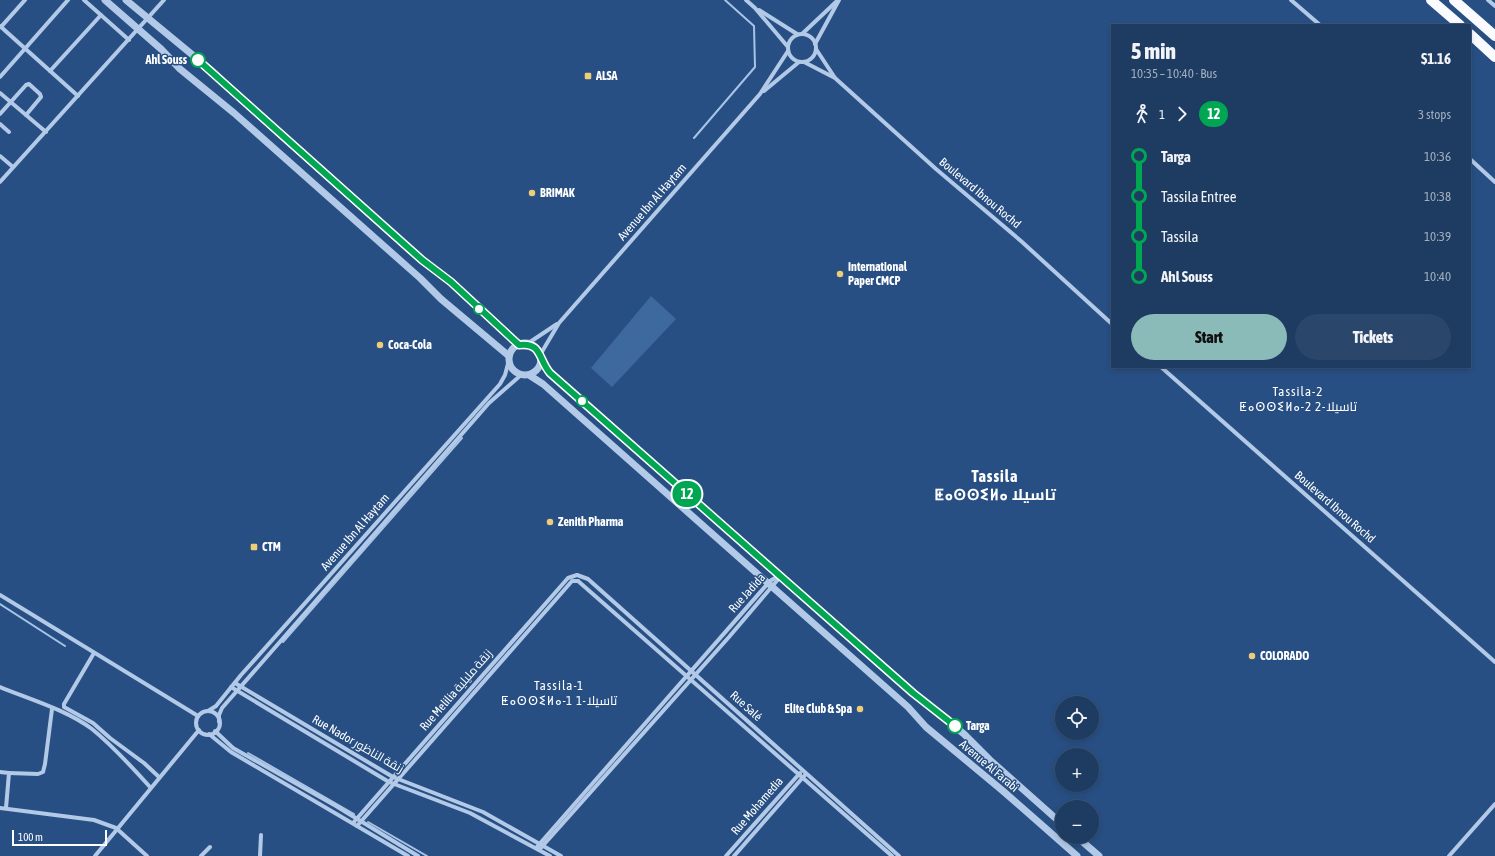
<!DOCTYPE html>
<meta charset="utf-8">
<style>
:root{--surface:#1e3b62;--page:#2b466b;--text:#f1f3f6;--muted:#a1adbe;--line:#3c5577;--accent:#8bbbb9}
body{margin:0;font-family:"Asap Condensed",Cairo,"Noto Sans Tifinagh",sans-serif;background:var(--page);color:var(--text);height:100vh;display:flex;flex-direction:column;font-size:15px;white-space:nowrap}
*{box-sizing:border-box;margin:0}
p{font-size:13px;color:var(--muted)}
.icon{flex:none;width:22px;height:22px;fill:none;stroke:currentColor;stroke-width:2;stroke-linecap:round;stroke-linejoin:round}
.map{position:relative;flex:1;overflow:hidden}
.side{position:absolute;left:1111px;top:24px;width:360px;height:344px;display:flex;flex-direction:column;background:var(--surface);border-radius:0px;box-shadow:0 2px 6px #0003,0 0 0 1px var(--line)}
.side>*{flex:none}
.badge{padding:0 8px;border-radius:13px;font-size:14px;line-height:26px}
.tools{position:absolute;left:1055px;top:696px;display:grid;gap:8px}
.tools a{display:grid;place-items:center;width:44px;height:44px;border-radius:50%;background:var(--surface);box-shadow:0 2px 6px #0003,0 0 0 1px var(--line);font-size:20px}
.scale{position:absolute;left:12px;bottom:10px;width:95px;box-sizing:border-box;padding-left:4px;border:2px solid #fff;border-top:0;font-size:11px;line-height:14px;white-space:nowrap;color:#fff;-webkit-text-stroke:3px #284f83;paint-order:stroke}
.map>.badge{position:absolute;translate:-50% -50%;box-shadow:0 0 0 2px #fff}
.legs{display:flex;align-items:center;gap:6px;height:44px;padding:0 20px;font-size:13px}
.legs p{margin-inline-start:auto}
.headline{display:flex;align-items:center;justify-content:space-between;height:68px;padding:0 20px}
h1{font-size:22px;font-weight:800;line-height:30px}
.action{display:flex;gap:8px;margin-top:auto;padding:8px 20px}
.action a{flex:1;height:46px;border-radius:24px;background:var(--accent);color:#111;font-size:16px;font-weight:800;line-height:46px;text-align:center}
.action a+a{background:var(--page);color:var(--text)}
ul{padding:0 20px;list-style:none}
li{display:flex;align-items:center;gap:14px;height:40px;font-size:15px}
li i{display:grid;place-items:center;width:6px;height:100%;margin:0 5px;background:currentColor}
li i::after{content:'';width:10px;height:10px;margin:-5px;border:3px solid;border-radius:50%;background:var(--surface)}
li p{margin-inline-start:auto}
li:first-child i{background:linear-gradient(#0000 50%,currentColor 0)}
li:last-child i{background:linear-gradient(currentColor 50%,#0000 0)}
.map>svg:first-child{display:block}
.green{fill:#3d699f}
.lines{fill:none;stroke-linecap:round;stroke-linejoin:round}
.stream{stroke:#a7c4e7;stroke-width:2}
.minor{stroke:#b2c9e7;stroke-width:4}
.tertiary{stroke:#b2c9e7;stroke-width:7}
.trunk{stroke:#f9fbfe;stroke-width:10}
.line-1-casing{stroke:#fff;stroke-width:9}
.line-1{stroke:#00a651;stroke-width:6}
.stop-1-dot{fill:#fff;stroke:#00a651;stroke-width:2}
.poi-dot{fill:#eecd79;stroke:#284f83;stroke-width:1.5}
.labels{text-anchor:middle;dominant-baseline:central;stroke-width:3;stroke-linejoin:round;paint-order:stroke}
.stop-label{font-size:12px;font-weight:bold;fill:#fff;stroke:#284f83;text-anchor:end}
.poi-label{font-size:12px;font-weight:bold;fill:#fff;stroke:#284f83;text-anchor:start}
.street-label{font-size:12px;fill:#fff;stroke:#284f83}
.neighbourhood-label{font-size:13px;letter-spacing:1px;fill:#fff;stroke:#284f83}
.district-label{font-size:16px;font-weight:bold;letter-spacing:1px;fill:#fff;stroke:#284f83}
</style>
<div class="map">
<svg width="1495" height="856" viewBox="0 0 1495 856">
<rect width="100%" height="100%" fill="#284f83"/>
<!-- green -->
<polygon class="green" points="651,296 676,319 612,387 591,368"/>
<g class="lines">
<!-- stream -->
<g class="stream">
<polyline points="694,138 755,67 754,26 725,0"/>
<polyline points="0,604 65,646"/>
<polyline points="283,642 462,438"/>
<polyline points="248,753 354,814"/>
<polyline points="368,822 427,856"/>
</g>
<!-- minor -->
<g class="minor">
<polyline points="84,0 129,40"/>
<polyline points="746,0 755,8 788,47"/>
<polyline points="1291,0 1320,25"/>
<polyline points="1488,0 1495,6"/>
<polyline points="759,10 797,34"/>
<polyline points="0,26 78,96"/>
<polyline points="1,27 25,0"/>
<circle cx="802" cy="48" r="14"/>
<polyline points="802,34 838,0"/>
<polyline points="815,44 839,0"/>
<polyline points="816,49 835,78"/>
<polyline points="804,62 835,78 936,169 1021,241 1112,324"/>
<polyline points="50,71 101,15"/>
<polyline points="0,77 68,0"/>
<polyline points="764,91 799,62"/>
<polyline points="0,93 46,132"/>
<polyline points="0,114 26,85 29,84 40,94 41,97 26,115"/>
<polyline points="0,124 9,132"/>
<polyline points="0,156 13,167"/>
<polyline points="1470,159 1495,182"/>
<polyline points="0,182 164,0"/>
<polyline points="527,344 557,324"/>
<polyline points="540,355 559,323 760,94 788,51"/>
<polyline points="1161,367 1495,662"/>
<polyline points="578,581 892,856"/>
<polyline points="0,595 198,716"/>
<polyline points="94,653 64,704 64,707 93,723 110,738 144,763 159,777"/>
<polyline points="235,683 393,777 483,812 561,856"/>
<path d="M0,687C29,699 67,710 92,729C113,746 132,767 150,787"/>
<polyline points="231,687 389,782 470,813 550,856"/>
<polyline points="208,711 216,706 241,675 500,384 505,375 509,360"/>
<circle cx="208" cy="723" r="12"/>
<polyline points="219,722 219,715 222,708 489,403 521,375"/>
<polyline points="215,731 233,748 336,806 418,856"/>
<polyline points="209,734 231,752 408,856"/>
<polyline points="0,772 9,773 6,808"/>
<polyline points="9,773 38,774 43,772 45,764 52,709"/>
<polyline points="0,808 94,820 116,828 147,856"/>
<polyline points="353,823 568,578 577,575 588,579 899,856"/>
<polyline points="357,826 572,581 578,581"/>
<polyline points="536,848 770,581 780,575"/>
<polyline points="539,850 729,637 781,576"/>
<polyline points="95,856 199,730"/>
<polyline points="201,856 210,847"/>
<polyline points="260,856 261,835"/>
<polyline points="726,856 800,773"/>
<polyline points="734,856 805,775"/>
<polyline points="1449,856 1495,804"/>
</g>
<!-- tertiary -->
<g class="tertiary">
<polyline points="105,0 161,49 180,69 234,113 420,278 441,299 509,356"/>
<polyline points="126,0 212,71 273,128 421,260 451,282 519,345"/>
<circle cx="525" cy="359" r="16"/>
<polyline points="541,360 550,373 913,693 964,734 990,760 1062,824"/>
<polyline points="529,375 543,384 908,707 926,727 1003,791 1077,856"/>
<polyline points="1077,837 1099,856"/>
</g>
<!-- trunk -->
<g class="trunk">
<polyline points="1431,0 1460,25"/>
<polyline points="1454,0 1495,36"/>
<polyline points="1470,34 1495,57"/>
</g>
</g>
<g class="lines">
<defs>
<path id="line-1" d="M198,60L422,260L451,282L519,345C542,342 538,359 550,373L913,693L955,726"/>
</defs>
<!-- line-1 casing -->
<use href="#line-1" class="line-1-casing"/>
<!-- line-1 -->
<use href="#line-1" class="line-1"/>
</g>
<!-- markers -->
<g class="stop-1-dot">
<circle cx="198" cy="60" r="7"/>
<circle cx="479" cy="309" r="5"/>
<circle cx="582" cy="401" r="5"/>
<circle cx="955" cy="726" r="7"/>
</g>
<g class="poi-dot">
<rect x="584" y="72" width="8" height="8" rx="2"/>
<circle cx="532" cy="193" r="4"/>
<circle cx="840" cy="274" r="4"/>
<circle cx="380" cy="345" r="4"/>
<circle cx="550" cy="522" r="4"/>
<rect x="250" y="543" width="8" height="8" rx="2"/>
<circle cx="1252" cy="656" r="4"/>
<circle cx="860" cy="709" r="4"/>
</g>
<g class="labels">
<!-- stop labels -->
<g class="stop-label">
<text x="187" y="60">Ahl Souss</text>
<text x="966" y="726" text-anchor="start">Targa</text>
</g>
<!-- poi labels -->
<g class="poi-label">
<text x="596" y="76">ALSA</text>
<text x="540" y="193">BRIMAK</text>
<text x="848" y="267">International<tspan x="848" dy="14">Paper CMCP</tspan></text>
<text x="388" y="345">Coca-Cola</text>
<text x="558" y="522">Zenith Pharma</text>
<text x="262" y="547">CTM</text>
<text x="1260" y="656">COLORADO</text>
<text x="852" y="709" text-anchor="end">Elite Club &amp; Spa</text>
</g>
<!-- street labels -->
<g class="street-label">
<text transform="translate(980 193) rotate(40)">Boulevard Ibnou Rochd</text>
<text transform="translate(652 202) rotate(-49)">Avenue Ibn Al Haytam</text>
<text transform="translate(1335 507) rotate(41)">Boulevard Ibnou Rochd</text>
<text transform="translate(355 532) rotate(-49)">Avenue Ibn Al Haytam</text>
<text transform="translate(747 593) rotate(-48)">Rue Jadida</text>
<text transform="translate(456 690) rotate(-49)">Rue Melilia زنقة مليلية</text>
<text transform="translate(746 706) rotate(42)">Rue Salé</text>
<text transform="translate(358 744) rotate(30)">Rue Nador زنقة الناظور</text>
<text transform="translate(989 766) rotate(40)">Avenue Al Farabi</text>
<text transform="translate(757 806) rotate(-49)">Rue Mohamedia</text>
</g>
<!-- neighbourhood labels -->
<g class="neighbourhood-label">
<text x="1298" y="391">Tassila-2<tspan x="1298" dy="15">ⵟⴰⵙⵙⵉⵍⴰ-2 2-تاسيلا</tspan></text>
<text x="559" y="685">Tassila-1<tspan x="559" dy="15">ⵟⴰⵙⵙⵉⵍⴰ-1 1-تاسيلا</tspan></text>
</g>
<!-- district labels -->
<g class="district-label">
<text x="995" y="476">Tassila<tspan x="995" dy="18">ⵟⴰⵙⵙⵉⵍⴰ تاسيلا</tspan></text>
</g>
</g>
</svg>
<div class="tools">
<a><svg class="icon" aria-label="locate" viewBox="0 0 24 24"><circle cx="12" cy="12" r="6"/><path d="M12 2v4M12 18v4M2 12h4M18 12h4"/></svg></a>
<a>+</a>
<a>−</a>
</div>
<div class="scale">100 m</div>
<b class="badge" style="left:687px;top:494px;background:#00a651;color:#fff">12</b>
<section class="side">
<div class="headline"><div><h1>5 min</h1><p>10:35 – 10:40 · Bus</p></div><b>$1.16</b></div>
<div class="legs"><svg class="icon" aria-label="walk" viewBox="0 0 24 24"><circle cx="13" cy="4" r="2"/><path d="M13 8l-2 6 4 7M11 14l-3 7M7 12l3-4h3l4 4"/></svg>1<svg class="icon" aria-label="forward" viewBox="0 0 24 24"><path d="M9 5l7 7-7 7"/></svg><b class="badge" style="background:#00a651;color:#fff">12</b><p>3 stops</p></div>
<ul>
<li><i style="color:#00a651"></i><b>Targa</b><p>10:36</p></li>
<li><i style="color:#00a651"></i><span>Tassila Entree</span><p>10:38</p></li>
<li><i style="color:#00a651"></i><span>Tassila</span><p>10:39</p></li>
<li><i style="color:#00a651"></i><b>Ahl Souss</b><p>10:40</p></li>
</ul>
<div class="action"><a>Start</a><a>Tickets</a></div>
</section>
</div>
